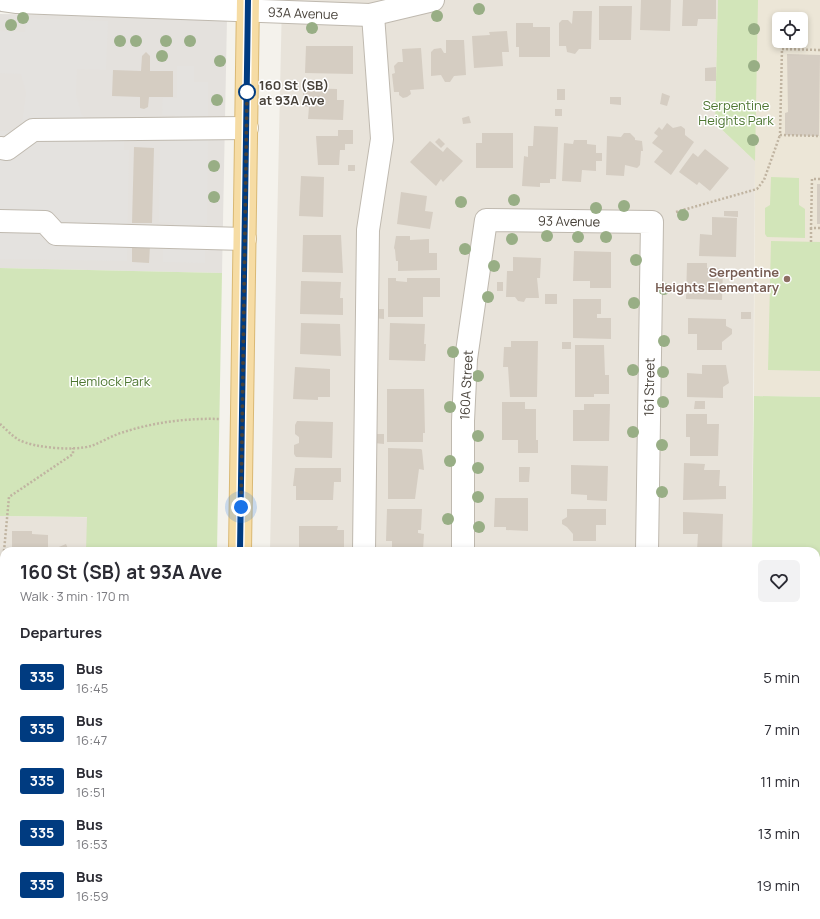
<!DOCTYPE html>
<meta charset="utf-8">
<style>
:root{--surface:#fff;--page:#f2f2f3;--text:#2b2b33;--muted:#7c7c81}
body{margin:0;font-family:Manrope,sans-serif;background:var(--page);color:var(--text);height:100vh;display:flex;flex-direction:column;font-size:15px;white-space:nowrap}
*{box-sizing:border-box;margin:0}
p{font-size:13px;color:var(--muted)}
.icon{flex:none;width:22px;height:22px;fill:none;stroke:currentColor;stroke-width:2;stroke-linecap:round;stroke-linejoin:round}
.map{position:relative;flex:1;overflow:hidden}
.details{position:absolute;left:0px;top:547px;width:820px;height:372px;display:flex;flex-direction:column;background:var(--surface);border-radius:12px 12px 0 0;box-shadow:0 2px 6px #0003}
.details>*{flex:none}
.badge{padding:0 8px;border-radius:3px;font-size:14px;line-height:26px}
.controls{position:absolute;left:772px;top:12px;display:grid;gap:8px}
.controls a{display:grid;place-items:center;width:36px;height:36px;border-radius:6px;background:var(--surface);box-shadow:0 2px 6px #0003;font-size:20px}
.you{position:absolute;width:20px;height:20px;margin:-10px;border:3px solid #fff;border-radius:50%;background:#1a73e8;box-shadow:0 0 0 6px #1a73e833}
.map>.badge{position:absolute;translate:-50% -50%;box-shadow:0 0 0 2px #fff}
h2{padding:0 20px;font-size:15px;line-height:36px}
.round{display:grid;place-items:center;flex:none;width:42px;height:42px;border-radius:6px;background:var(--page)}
.summary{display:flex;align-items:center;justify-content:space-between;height:68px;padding:0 20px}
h1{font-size:19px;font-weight:700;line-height:30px}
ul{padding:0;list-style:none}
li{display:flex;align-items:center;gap:12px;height:52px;padding:0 20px}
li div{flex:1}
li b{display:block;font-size:15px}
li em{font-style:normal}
li .badge{min-width:44px;font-weight:700;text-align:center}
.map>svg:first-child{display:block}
.residential{fill:#e8e3da}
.industrial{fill:#e4e1dd}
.education{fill:#ece6d7;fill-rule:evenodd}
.green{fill:#d2e5b9}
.parking{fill:#e4e2df}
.building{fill:#d5cdc2}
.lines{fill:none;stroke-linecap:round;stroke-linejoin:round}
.minor-casing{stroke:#bfb9af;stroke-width:24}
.major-casing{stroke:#dab974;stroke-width:24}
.path{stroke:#c0b4a1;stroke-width:2.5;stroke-dasharray:2 2;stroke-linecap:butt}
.minor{stroke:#fff;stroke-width:22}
.major{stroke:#f6dca4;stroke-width:22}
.tree{fill:#98ae85}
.line-casing{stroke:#fff;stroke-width:9}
.line{stroke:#003b80;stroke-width:6}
.walk{stroke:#48423a;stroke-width:4;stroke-dasharray:0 7.2}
.stop-dot{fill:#fff;stroke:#003b80;stroke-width:2}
.education-dot{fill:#8d6e63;stroke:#fff;stroke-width:1.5}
.labels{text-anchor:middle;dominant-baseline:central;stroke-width:3;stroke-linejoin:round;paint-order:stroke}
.street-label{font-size:13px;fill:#48423a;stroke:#fff}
.stop-label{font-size:13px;font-weight:bold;fill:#48423a;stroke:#fff;text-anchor:start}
.park-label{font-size:13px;fill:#4d7631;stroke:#fff}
.education-label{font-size:13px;font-weight:bold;fill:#785e54;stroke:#fff;text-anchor:end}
</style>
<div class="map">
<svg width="820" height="919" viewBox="0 0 820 919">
<rect width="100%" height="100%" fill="#f4f2ec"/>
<!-- residential -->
<g class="residential">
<polygon points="282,0 718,0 715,123 755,161 752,551 270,551"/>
<polygon points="0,516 217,519 217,551 4,551 4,772 0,772"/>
<polygon points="0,825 4,825 4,915 203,915 203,919 0,919"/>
<polygon points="816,838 820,838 820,919 268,919 268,915 816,915"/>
</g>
<!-- industrial -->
<polygon class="industrial" points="0,14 227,18 222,273 0,268"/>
<!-- education -->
<path class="education" d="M718,0H820V397L754,396L755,161L715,123ZM779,19H801V41H779Z"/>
<!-- green -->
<g class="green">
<polygon points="718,0 758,0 755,161 715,123"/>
<polygon points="771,177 799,178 799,205 805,209 805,238 767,237 765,234 765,208 770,205"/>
<polygon points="771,241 820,242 820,371 768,370"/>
<polygon points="0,268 222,273 217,551 86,551 87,517 0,516"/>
<polygon points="754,396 820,397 820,783 816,783 816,551 752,551"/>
</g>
<!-- parking -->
<g class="parking">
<polygon points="26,18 108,21 106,70 77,69 76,94 81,113 85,118 90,120 125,120 124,150 129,150 127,261 0,259 0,131 12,131 19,127 23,117 26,93 21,74 0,73 0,31 25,32"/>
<polygon points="177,66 194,66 194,82 208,82 208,117 195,116 195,139 208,140 207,224 190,224 190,228 205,228 205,263 163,262 163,229 173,229 174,223 159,222 160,139 174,139 175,115 162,115 163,98 177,98"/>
</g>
<!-- building -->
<g class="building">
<polygon points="641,0 671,0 670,31 640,30"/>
<polygon points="683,0 716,0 716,19 698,19 697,26 682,26"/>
<polygon points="599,6 632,6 631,40 599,40"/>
<polygon points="573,11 592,11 591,49 579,49 575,54 567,52 566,46 559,46 559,23 562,20 568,20 572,24"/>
<polygon points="516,23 533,23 533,27 550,27 550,57 519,57 519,47 516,47"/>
<polygon points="507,31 509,52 502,52 503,66 474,68 472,36 490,35 489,32"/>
<polygon points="446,40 464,40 466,75 454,76 450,82 445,82 441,75 431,76 431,52 434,49 441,48 444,53 446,53"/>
<polygon points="306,46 353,46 353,74 305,73"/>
<polygon points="421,48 424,89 410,90 411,94 407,97 403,98 399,95 399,92 394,92 392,74 395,73 394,66 398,62 403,62 402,49"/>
<polygon points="146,52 150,56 150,71 173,71 173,97 149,97 148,107 144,109 140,108 140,97 112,96 113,70 141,71 142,56"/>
<polygon points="787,54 820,55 819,136 785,135 785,113 788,112"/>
<polygon points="716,67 716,81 705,81 705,68"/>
<polygon points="303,88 337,89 337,100 344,100 343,120 308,119 309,107 303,106"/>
<rect x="557" y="89" width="8" height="11"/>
<polygon points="662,93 670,96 667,106 660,104"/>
<polygon points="610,97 621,97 621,105 610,104"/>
<rect x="555" y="109" width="7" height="7"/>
<polygon points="469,116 471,123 463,124 462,118"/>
<polygon points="667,123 673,128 681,126 685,129 685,135 694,142 671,175 654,162 663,151 652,143 658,136 654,133 659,127 662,130"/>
<polygon points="534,126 558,127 556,179 550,179 550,183 540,183 540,187 522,186 524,156 528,157 528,146 533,146"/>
<polygon points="338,130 353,130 353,144 345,144 345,150 340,150 339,165 318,165 316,136 338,136"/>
<polygon points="482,133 513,133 513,168 476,168 476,143 482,143"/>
<polygon points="624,133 630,133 635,138 635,140 642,141 643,151 641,151 640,165 637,168 625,165 624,176 606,175 607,136 621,137"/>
<polygon points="439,138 445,144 441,148 435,142"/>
<polygon points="574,140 587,140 587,144 596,145 596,153 602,153 602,161 596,161 596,171 582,170 581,182 562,181 564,143 573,144"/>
<polygon points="430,141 443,152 447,147 463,161 443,182 441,179 436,186 410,162"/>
<polygon points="134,147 154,148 152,223 132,223"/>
<polygon points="705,149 729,168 710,191 699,182 697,185 679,172 693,153 698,157"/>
<rect x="348" y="165" width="7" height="6"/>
<polygon points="301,176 324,177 323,217 299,216"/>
<rect x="817" y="184" width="3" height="40"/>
<polygon points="401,192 427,196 425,211 433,212 430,229 397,224"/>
<polygon points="724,211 738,211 738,217 724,216"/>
<polygon points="712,217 737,218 736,257 699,256 700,234 712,235"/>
<polygon points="303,235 341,235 343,273 302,272"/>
<polygon points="396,236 410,236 410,240 429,239 429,253 437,253 437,270 398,271 398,261 396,261 395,250 394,248"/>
<polygon points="132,245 150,246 149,263 132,262"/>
<polygon points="574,251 611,252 611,288 590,288 590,281 573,281"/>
<polygon points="513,257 541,258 540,278 537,278 539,298 526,298 524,302 518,301 515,297 506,297 507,271 513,271"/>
<polygon points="687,263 707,263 707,268 723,269 722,300 686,299"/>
<polygon points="388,278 396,278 396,281 407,282 407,278 440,278 440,297 423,297 423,317 388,317"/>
<polygon points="301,281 341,282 340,298 343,298 343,315 300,314"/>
<rect x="497" y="282" width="6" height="9"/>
<rect x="545" y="294" width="12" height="10"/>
<polygon points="573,299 601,299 601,314 597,314 597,318 611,318 611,339 573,338"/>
<polygon points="374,309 384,309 384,319 373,318"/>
<rect x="741" y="312" width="10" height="7"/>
<polygon points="688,318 726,319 726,326 732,329 732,334 722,342 722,350 697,350 697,334 688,334"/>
<polygon points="301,323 340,324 341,356 300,354"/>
<polygon points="390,323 425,324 424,344 426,344 425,361 389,360"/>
<polygon points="511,341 538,341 537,397 510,397 508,367 503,367 504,347 511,347"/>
<rect x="562" y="342" width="9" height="7"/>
<polygon points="575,345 604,345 605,375 609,375 609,394 594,394 594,397 575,397"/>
<polygon points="702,365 726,365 729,383 723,387 723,398 687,397 687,373 702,374"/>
<polygon points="295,367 330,369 330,397 318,397 318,400 293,399"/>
<polygon points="387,389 424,389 425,433 423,433 423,442 387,442"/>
<polygon points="695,401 705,401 705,409 694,409"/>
<polygon points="502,402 525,402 525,409 536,409 536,440 538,440 538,453 518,453 518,440 502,440"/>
<polygon points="584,404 610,404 609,441 573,441 573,410 584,410"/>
<polygon points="686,414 707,414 707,424 719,424 718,456 690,456 690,437 686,437"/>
<polygon points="297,421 333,422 332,458 296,457 294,454 294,445 299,443 299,437 295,434 295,425"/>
<polygon points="374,434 384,434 384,444 374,443"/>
<polygon points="388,448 421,449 422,450 424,470 419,469 415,499 388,499"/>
<polygon points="684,463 705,464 704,470 720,470 719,486 726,486 726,499 683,500"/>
<polygon points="571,465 608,466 607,501 587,500 587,495 571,494"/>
<polygon points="519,467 530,467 529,482 519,482"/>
<polygon points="295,468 341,468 341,482 334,482 333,500 296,500 296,486 293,486"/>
<polygon points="495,498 528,498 528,531 506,530 506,527 494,527"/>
<polygon points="387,509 422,509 421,530 418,530 418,533 424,534 423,550 392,551 392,541 386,541"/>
<polygon points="567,509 606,509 606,525 596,525 596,541 573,541 573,534 567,527 562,524 562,520 567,517"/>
<polygon points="683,512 723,514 722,551 697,551 698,534 683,534"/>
<polygon points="299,526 338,526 337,530 344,530 344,551 299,551"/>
<polygon points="12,531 32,531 32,534 48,535 48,547 44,547 44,551 12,551"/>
<polygon points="66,544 69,551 55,551 54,549"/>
<polygon points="0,853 4,853 4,891 0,890"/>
<rect x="79" y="915" width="15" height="3"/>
<polygon points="138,915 164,915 163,919 138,919"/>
<polygon points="324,915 324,919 287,919 287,916 295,915"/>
<polygon points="369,915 393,915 392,919 369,919"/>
<rect x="400" y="915" width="15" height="4"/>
<rect x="690" y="915" width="12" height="4"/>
</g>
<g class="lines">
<defs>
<g id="minor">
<polyline points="3,0 17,2 370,15 433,0"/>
<polyline points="0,148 7,149 33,130 247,128"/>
<polyline points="0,221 45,222 56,234 245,239"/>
<polyline points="364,551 368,230 382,139 373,15"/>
<polyline points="463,551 463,421 466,359 486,220 652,222 647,551"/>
<polyline points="0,793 4,793"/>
<polyline points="816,806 820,806"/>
<polyline points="108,919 108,915"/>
</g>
<g id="major">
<polyline points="240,551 248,0"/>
<polyline points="235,919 235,915"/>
</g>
</defs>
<!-- minor casing -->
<use href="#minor" class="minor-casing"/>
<!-- major casing -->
<use href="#major" class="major-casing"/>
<!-- path -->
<g class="path">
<polyline points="820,50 782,49 780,135 820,136"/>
<polyline points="820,179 812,179 811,228 820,228"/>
<polyline points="676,212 757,189 764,180 780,135"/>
<polyline points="811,228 811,242"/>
<path d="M0,424C6,429 12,436 19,440C35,448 73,451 91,446C102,442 113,435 124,432C155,422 188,418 220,419"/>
<polyline points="4,551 9,497 73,454 73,448"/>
<polyline points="0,582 4,555"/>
<polyline points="629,915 634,919"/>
</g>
<!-- minor -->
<use href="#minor" class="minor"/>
<!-- major -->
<use href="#major" class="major"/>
</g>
<!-- trees -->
<g class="tree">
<circle cx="479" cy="9" r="6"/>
<circle cx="437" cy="16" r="6"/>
<circle cx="23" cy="18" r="6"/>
<circle cx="11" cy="25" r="6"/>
<circle cx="312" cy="28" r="6"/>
<circle cx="754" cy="29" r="6"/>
<circle cx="120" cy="41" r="6"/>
<circle cx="136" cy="41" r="6"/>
<circle cx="166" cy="41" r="6"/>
<circle cx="190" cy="41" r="6"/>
<circle cx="162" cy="56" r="6"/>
<circle cx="220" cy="61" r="6"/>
<circle cx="754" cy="66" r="6"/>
<circle cx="217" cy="100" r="6"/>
<circle cx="753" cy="140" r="6"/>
<circle cx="214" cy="166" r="6"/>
<circle cx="214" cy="197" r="6"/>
<circle cx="514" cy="200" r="6"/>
<circle cx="461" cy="202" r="6"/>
<circle cx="624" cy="206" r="6"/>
<circle cx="596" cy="208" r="6"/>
<circle cx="683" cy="215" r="6"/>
<circle cx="547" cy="236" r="6"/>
<circle cx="578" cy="237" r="6"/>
<circle cx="606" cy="237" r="6"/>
<circle cx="512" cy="239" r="6"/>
<circle cx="465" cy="249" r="6"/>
<circle cx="636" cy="260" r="6"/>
<circle cx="494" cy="266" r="6"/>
<circle cx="664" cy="289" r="6"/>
<circle cx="488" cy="297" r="6"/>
<circle cx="634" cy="303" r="6"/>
<circle cx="664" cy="341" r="6"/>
<circle cx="453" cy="352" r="6"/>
<circle cx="633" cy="370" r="6"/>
<circle cx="663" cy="372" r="6"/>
<circle cx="478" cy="376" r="6"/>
<circle cx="663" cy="402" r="6"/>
<circle cx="450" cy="407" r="6"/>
<circle cx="633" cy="432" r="6"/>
<circle cx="478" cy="436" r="6"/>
<circle cx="662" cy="445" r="6"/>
<circle cx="450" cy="461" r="6"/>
<circle cx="478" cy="468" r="6"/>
<circle cx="662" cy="492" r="6"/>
<circle cx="478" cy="497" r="6"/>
<circle cx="448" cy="519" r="6"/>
<circle cx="479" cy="527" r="6"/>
</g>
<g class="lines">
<defs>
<polyline id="line" points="240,551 248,0"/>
</defs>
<!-- line casing -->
<use href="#line" class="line-casing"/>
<!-- line -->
<use href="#line" class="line"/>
<!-- walk -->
<polyline class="walk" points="241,507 247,92"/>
</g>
<!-- markers -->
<circle class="stop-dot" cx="247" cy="92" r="8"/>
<circle class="education-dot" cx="787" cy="279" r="4"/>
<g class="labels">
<!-- street labels -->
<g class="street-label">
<text transform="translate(303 13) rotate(2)">93A Avenue</text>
<text transform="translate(569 221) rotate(1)">93 Avenue</text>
<text transform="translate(466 385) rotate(-87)">160A Street</text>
<text transform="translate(649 387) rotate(-89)">161 Street</text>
</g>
<!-- stop labels -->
<g class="stop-label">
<text x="259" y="85">160 St (SB)<tspan x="259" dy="15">at 93A Ave</tspan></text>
</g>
<!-- park labels -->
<g class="park-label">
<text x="736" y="105">Serpentine<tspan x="736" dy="15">Heights Park</tspan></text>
<text x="110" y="381">Hemlock Park</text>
</g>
<!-- education labels -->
<g class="education-label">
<text x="779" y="272">Serpentine<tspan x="779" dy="15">Heights Elementary</tspan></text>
</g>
</g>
</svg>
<div class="controls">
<a><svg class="icon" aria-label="locate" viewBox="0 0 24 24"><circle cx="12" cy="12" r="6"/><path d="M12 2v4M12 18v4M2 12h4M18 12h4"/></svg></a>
</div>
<div class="you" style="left:241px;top:507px"></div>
<section class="details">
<div class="summary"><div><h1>160 St (SB) at 93A Ave</h1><p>Walk · 3 min · 170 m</p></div><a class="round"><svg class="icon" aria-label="heart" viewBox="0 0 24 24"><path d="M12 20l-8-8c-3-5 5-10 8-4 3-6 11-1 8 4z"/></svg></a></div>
<h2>Departures</h2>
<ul>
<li><span class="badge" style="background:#003b80;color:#fff">335</span><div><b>Bus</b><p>16:45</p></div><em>5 min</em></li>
<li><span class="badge" style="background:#003b80;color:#fff">335</span><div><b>Bus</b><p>16:47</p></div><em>7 min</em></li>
<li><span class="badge" style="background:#003b80;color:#fff">335</span><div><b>Bus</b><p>16:51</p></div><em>11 min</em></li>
<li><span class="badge" style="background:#003b80;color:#fff">335</span><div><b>Bus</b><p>16:53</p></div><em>13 min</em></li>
<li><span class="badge" style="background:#003b80;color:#fff">335</span><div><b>Bus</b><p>16:59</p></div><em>19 min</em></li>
</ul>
</section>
</div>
